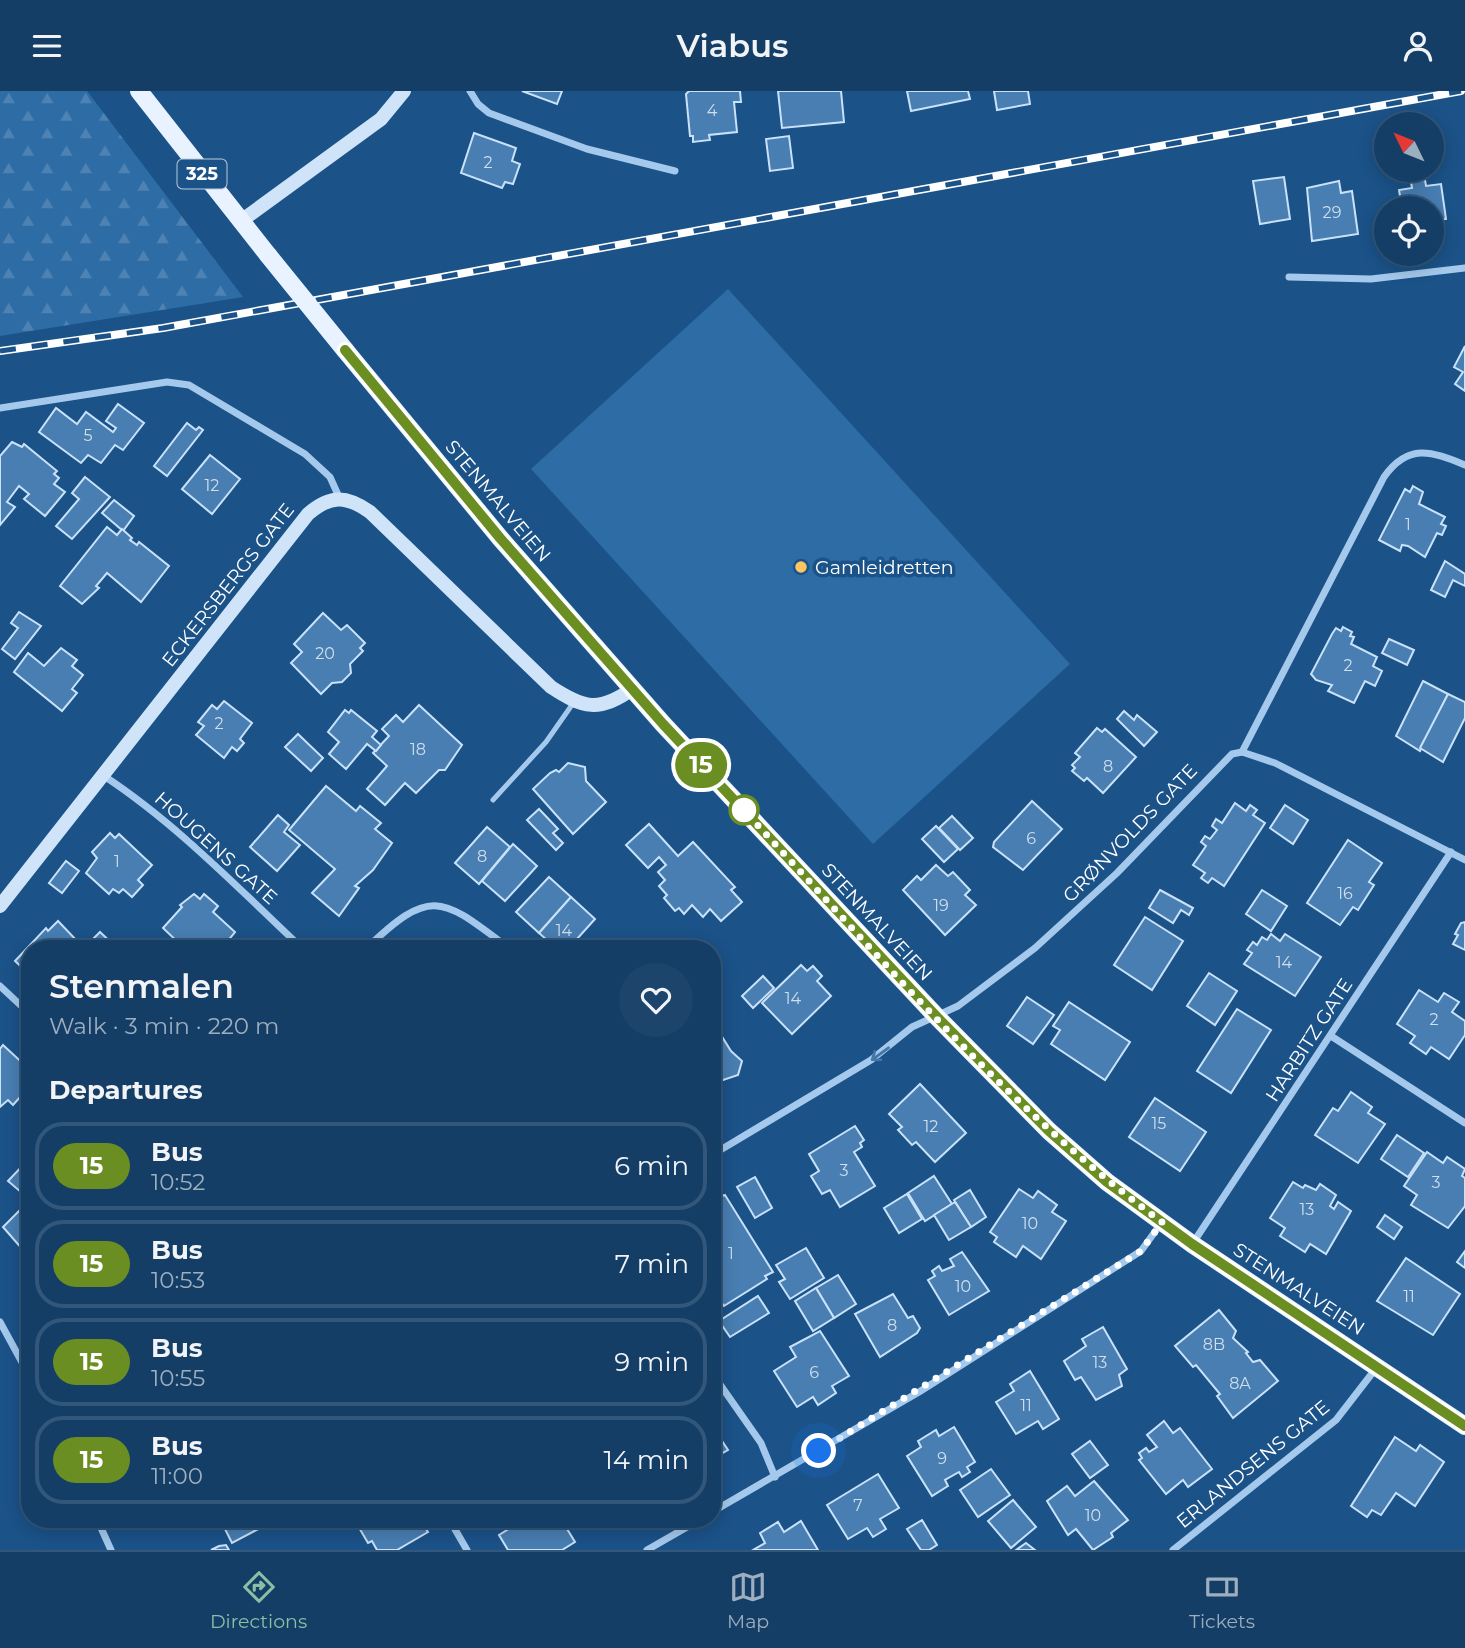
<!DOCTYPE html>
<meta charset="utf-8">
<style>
:root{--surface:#143e66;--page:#1d456c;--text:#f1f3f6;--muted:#9daebf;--line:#33577a;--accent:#8abfa5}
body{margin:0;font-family:Montserrat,sans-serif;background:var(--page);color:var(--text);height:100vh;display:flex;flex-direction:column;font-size:26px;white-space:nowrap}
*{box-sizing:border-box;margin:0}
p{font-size:23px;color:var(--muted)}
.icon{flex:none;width:38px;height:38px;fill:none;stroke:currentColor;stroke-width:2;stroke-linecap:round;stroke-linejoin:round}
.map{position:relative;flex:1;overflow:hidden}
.details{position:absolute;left:21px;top:849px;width:700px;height:588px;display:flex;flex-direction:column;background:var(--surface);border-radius:28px;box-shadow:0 4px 18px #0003,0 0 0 2px var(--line)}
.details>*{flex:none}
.badge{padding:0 14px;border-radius:23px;font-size:24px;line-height:46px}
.needle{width:46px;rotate:313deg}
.buttons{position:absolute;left:1374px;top:21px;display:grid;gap:14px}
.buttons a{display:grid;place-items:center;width:70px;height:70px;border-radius:50%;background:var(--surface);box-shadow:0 4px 18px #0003,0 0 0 2px var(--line);font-size:35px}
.you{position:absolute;width:35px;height:35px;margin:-18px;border:5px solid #fff;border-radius:50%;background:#1a73e8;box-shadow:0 0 0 10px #1a73e833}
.map>.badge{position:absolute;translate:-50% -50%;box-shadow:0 0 0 4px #fff}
h2{padding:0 28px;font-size:26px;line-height:63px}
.round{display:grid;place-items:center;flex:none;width:74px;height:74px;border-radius:37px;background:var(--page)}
.head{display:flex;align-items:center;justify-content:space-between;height:119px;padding:0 28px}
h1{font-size:33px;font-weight:600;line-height:52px}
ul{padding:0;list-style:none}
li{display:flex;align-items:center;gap:21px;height:88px;margin:0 14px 10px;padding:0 14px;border:4px solid var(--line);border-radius:28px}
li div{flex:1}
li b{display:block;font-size:26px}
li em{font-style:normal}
li .badge{min-width:77px;font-weight:700;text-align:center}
header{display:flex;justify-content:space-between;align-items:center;height:91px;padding:0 28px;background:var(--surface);font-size:32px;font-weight:600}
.tab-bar{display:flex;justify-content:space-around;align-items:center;height:98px;border-top:2px solid var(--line);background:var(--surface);font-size:19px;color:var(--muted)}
.tab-bar a{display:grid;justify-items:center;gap:4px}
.tab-bar .active{color:var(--accent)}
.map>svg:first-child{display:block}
.forest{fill:url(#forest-firs)}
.pitch{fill:#2e6ca6}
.building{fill:#487eb2;stroke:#c9e2f9;stroke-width:2}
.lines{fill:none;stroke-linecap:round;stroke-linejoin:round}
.lane{stroke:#a4c9ec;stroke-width:5}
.street{stroke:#a4c9ec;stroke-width:7}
.secondary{stroke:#d0e4f9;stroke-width:14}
.primary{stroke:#e9f3ff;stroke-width:18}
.rail-casing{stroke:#fff;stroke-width:8}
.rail{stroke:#1b5288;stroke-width:5;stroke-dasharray:16;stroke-linecap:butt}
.primary-bridge{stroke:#e9f3ff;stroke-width:18}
.oneway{stroke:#4476a6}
.line-casing{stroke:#fff;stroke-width:16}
.line{stroke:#6b8e23;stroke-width:10}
.walk{stroke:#fff;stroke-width:7;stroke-dasharray:0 12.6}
.poi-dot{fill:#fdc661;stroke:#1b5288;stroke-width:2.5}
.stop-dot{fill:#fff;stroke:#6b8e23;stroke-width:3.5}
.labels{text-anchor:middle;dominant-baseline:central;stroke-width:7;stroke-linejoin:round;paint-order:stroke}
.number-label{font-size:16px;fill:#d1dfec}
.shield{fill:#1b5288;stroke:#bbcbdb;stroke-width:2}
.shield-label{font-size:18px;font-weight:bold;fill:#fff}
.street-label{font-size:19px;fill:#fff;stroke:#1b5288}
.poi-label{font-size:19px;fill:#fff;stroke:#1b5288;text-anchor:start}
</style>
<header><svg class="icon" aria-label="menu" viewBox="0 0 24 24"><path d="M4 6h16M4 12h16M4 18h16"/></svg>Viabus<svg class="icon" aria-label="person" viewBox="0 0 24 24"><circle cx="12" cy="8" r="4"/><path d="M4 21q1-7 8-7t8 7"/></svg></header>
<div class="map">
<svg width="1465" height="1459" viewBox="0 0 1465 1459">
<defs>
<pattern id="forest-firs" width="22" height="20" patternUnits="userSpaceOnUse" patternTransform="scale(1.75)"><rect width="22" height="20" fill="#2e6ca6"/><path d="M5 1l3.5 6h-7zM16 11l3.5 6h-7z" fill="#4d82b3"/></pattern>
</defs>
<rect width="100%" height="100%" fill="#1b5288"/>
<!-- forest -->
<polygon class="forest" points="0,0 87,0 243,206 0,245"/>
<!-- pitch -->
<polygon class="pitch" points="728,198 1070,573 873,753 531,378"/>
<!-- building -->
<g class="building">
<polygon points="522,0 562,0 557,13"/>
<polygon points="689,0 740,0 741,11 734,11 737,41 709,44 710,49 693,51 693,45 690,45 686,3"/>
<polygon points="778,0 841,0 844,31 782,37"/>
<polygon points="907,0 968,0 970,8 911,20"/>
<polygon points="994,0 1028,0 1030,13 997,19"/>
<polygon points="474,42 516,57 512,70 520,73 513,93 505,91 502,97 461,82"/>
<polygon points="789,45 793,77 770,80 766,48"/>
<polygon points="1284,86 1290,128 1260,133 1253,90"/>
<polygon points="1425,89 1426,95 1441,93 1446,128 1432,130 1432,117 1402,117 1399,99 1412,97 1411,91"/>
<polygon points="1339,90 1341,102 1352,100 1358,143 1312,150 1307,97"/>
<polygon points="1465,255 1465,300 1455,293 1463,281 1454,276"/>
<polygon points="118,313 144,332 123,359 115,354 101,372 88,364 81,372 39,341 56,317 77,333 86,321 113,341 116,337 106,330"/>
<polygon points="187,332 196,339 199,336 203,339 167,385 154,375"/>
<polygon points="12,351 22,356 24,353 57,380 54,383 59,387 54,393 65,401 45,425 24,408 29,403 19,395 7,411 15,416 0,434 0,365"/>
<polygon points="210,364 240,388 212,423 182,398"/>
<polygon points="85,386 110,406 72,448 56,435 79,408 72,402"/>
<polygon points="1413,395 1423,401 1419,413 1445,426 1441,433 1446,435 1442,444 1437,442 1425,466 1408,455 1402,454 1400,460 1379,449 1405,398 1410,401"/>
<polygon points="114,409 134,425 123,440 102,422"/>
<polygon points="107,436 117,444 122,438 132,447 130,449 137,454 139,451 169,475 141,511 107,482 96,495 99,497 82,513 60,495"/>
<polygon points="1445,470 1465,483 1465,495 1453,489 1445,506 1431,499"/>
<polygon points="19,521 41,535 15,568 2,558 18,537 11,532"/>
<polygon points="323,522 341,539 347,534 365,552 360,557 363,560 350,573 351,582 342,591 332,592 321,603 291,572 302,561 294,553"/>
<polygon points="1343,536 1352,541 1350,545 1354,546 1351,553 1377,566 1373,575 1382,580 1375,595 1365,590 1354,612 1328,600 1332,594 1316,589 1311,583 1332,543 1336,537 1341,540"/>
<polygon points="1389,548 1414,559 1407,574 1382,562"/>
<polygon points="61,557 77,569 72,575 83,584 72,598 77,602 62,620 14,581 28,562 44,575"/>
<polygon points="1423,590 1448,603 1420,660 1396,645"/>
<polygon points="1448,603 1465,611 1465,627 1443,671 1420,657"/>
<polygon points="224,610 252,632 240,648 244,652 237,660 232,656 224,667 196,644 204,635 198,631 212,614 217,618"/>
<polygon points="419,614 462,654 445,679 439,679 416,702 405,692 385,714 367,698 387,675 373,662 389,645 382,638 396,624 403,631"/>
<polygon points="345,619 349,622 351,619 377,640 372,646 381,654 376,660 367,653 346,678 329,663 339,651 328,641"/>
<polygon points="1124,620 1134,629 1137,624 1157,641 1144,655 1117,628"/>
<polygon points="1097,637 1102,641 1105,638 1136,666 1103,702 1087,687 1084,690 1072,680 1075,677 1072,674 1080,666 1075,662"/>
<polygon points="298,643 323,667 311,680 285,656"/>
<polygon points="568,672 585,676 586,690 606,711 573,743 533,698 550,682 556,679 559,681"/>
<polygon points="326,695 356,720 360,715 381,732 375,738 392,752 373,779 355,795 359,797 339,825 312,802 335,778 289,739"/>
<polygon points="1032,710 1062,738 1023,779 993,756 994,751"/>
<polygon points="1235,712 1246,720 1250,714 1257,719 1253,724 1265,732 1224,795 1212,787 1208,792 1201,787 1205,782 1193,774 1206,755 1201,751 1205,745 1210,748 1217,739 1212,735 1216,728 1222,732"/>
<polygon points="1285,714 1308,729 1293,753 1270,737"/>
<polygon points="539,718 558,738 553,742 563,752 556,759 527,729"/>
<polygon points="278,724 289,734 284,741 300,754 277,780 250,756"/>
<polygon points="952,725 973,747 960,759 939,737"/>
<polygon points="649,733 678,765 693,751 735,796 731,799 742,811 721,830 710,818 703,826 692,814 684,823 679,817 675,820 664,807 667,804 659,795 665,789 658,781 666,774 659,766 648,777 626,754"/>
<polygon points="936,735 958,758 944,771 922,748"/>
<polygon points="487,736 510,756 479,793 455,772"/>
<polygon points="110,742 115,747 119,743 152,774 138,789 143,794 132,806 123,798 119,802 113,798 109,803 86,782 97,767 92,761"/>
<polygon points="1348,749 1382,772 1369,791 1374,794 1358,819 1353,816 1340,834 1307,812"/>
<polygon points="513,753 537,775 505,810 482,790"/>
<polygon points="66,770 79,780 62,802 49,792"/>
<polygon points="936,774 948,785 953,781 970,799 965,804 976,814 945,844 903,799 917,785 921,789"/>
<polygon points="549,786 571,806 539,842 516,821"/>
<polygon points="1160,799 1193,817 1189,824 1181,819 1173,832 1149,817"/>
<polygon points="1262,799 1287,815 1271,840 1246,823"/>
<polygon points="194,803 200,808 204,803 218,815 213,821 235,841 227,851 226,858 185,858 163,837 182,816 180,814"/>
<polygon points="571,806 595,828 568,858 557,858 539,842"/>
<polygon points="1145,826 1183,850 1152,899 1114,874"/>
<polygon points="58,830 81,854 78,858 30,858 29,883 15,870 46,837 48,840"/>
<polygon points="1465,831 1465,859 1453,853 1458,844 1455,843 1461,832"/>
<polygon points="100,841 118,858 101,858 103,855 94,847"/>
<polygon points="1271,843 1280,850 1285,843 1321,866 1295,905 1244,873 1252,862 1247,859 1253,851 1257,854 1262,846 1267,849"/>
<polygon points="801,874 807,880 813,875 822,885 817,890 831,905 792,943 762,912"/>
<polygon points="1209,882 1237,900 1215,934 1187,915"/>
<polygon points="763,885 774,897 753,917 742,905"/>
<polygon points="1419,899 1438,911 1444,902 1459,911 1452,921 1465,930 1465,944 1449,968 1431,956 1426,963 1410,952 1415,945 1397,933"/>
<polygon points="1027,906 1054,924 1033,953 1007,935"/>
<polygon points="1069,911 1130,951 1105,989 1051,953 1060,939 1053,935"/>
<polygon points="1237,918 1271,939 1231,1002 1197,980"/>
<polygon points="716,936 731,960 742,970 738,984 720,990 719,1000 712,1004 712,939"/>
<polygon points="3,954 30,979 30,986 25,991 30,995 13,1014 8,1009 0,1016 0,958"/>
<polygon points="920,993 966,1042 935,1071 916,1051 912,1054 898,1039 902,1036 889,1023"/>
<polygon points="1351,1001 1372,1016 1368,1022 1385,1033 1358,1072 1315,1044 1333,1017 1338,1020"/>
<polygon points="1155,1007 1206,1041 1180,1080 1129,1046"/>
<polygon points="855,1035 864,1049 860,1052 862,1056 854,1061 875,1095 840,1116 830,1099 822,1103 811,1085 819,1080 809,1063"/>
<polygon points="1397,1044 1424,1062 1408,1086 1381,1068"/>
<polygon points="1427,1061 1443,1072 1447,1066 1465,1078 1462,1085 1465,1087 1465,1115 1448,1137 1411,1114 1417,1104 1404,1095"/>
<polygon points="25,1072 30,1076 30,1094 22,1102 8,1090"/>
<polygon points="934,1085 952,1113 925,1130 908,1102"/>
<polygon points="755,1086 772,1117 755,1127 737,1096"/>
<polygon points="1293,1091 1303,1097 1305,1094 1316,1099 1320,1093 1336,1104 1330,1115 1334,1118 1338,1111 1351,1120 1326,1163 1310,1153 1305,1161 1280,1145 1285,1137 1270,1127"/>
<polygon points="1019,1098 1033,1107 1038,1100 1057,1114 1052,1121 1066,1130 1041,1168 1023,1155 1016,1166 994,1151 997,1146 990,1141"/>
<polygon points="970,1099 986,1126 971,1136 954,1109"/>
<polygon points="907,1103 922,1128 899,1142 884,1117"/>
<polygon points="725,1104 773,1181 765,1185 767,1188 724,1215 712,1197 712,1108"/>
<polygon points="30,1109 30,1167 3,1136"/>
<polygon points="955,1111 971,1136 949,1149 934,1124"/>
<polygon points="1385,1124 1402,1136 1394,1148 1377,1136"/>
<polygon points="806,1157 824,1187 790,1208 779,1191 785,1188 776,1174"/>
<polygon points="1465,1160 1465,1177 1457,1171"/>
<polygon points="962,1161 989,1200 949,1224 928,1189 935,1185 932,1180 939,1175 942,1180 954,1175 950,1168"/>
<polygon points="1406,1167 1460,1203 1433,1244 1377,1210"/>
<polygon points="838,1184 856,1213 834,1227 816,1197"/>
<polygon points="816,1197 834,1227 813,1240 795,1210"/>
<polygon points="893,1203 908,1227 913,1225 920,1237 917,1242 880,1266 855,1223"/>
<polygon points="758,1205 769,1222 730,1246 719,1230"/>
<polygon points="1219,1219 1236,1240 1233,1247 1248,1261 1246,1262 1253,1271 1260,1269 1278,1290 1233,1327 1217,1305 1220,1303 1196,1274 1193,1276 1175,1255"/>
<polygon points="1103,1236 1127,1278 1119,1284 1122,1295 1096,1309 1081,1286 1075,1289 1064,1270 1086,1255 1082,1248"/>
<polygon points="820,1240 849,1285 832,1295 836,1302 818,1314 813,1306 797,1316 774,1280 796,1266 790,1256"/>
<polygon points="1030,1280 1059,1328 1043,1338 1038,1330 1016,1343 996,1311 1014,1300 1010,1293"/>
<polygon points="1164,1330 1173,1342 1180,1337 1212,1378 1188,1396 1183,1389 1166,1403 1139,1369 1142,1367 1139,1362 1146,1357 1149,1361 1157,1356 1147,1344"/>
<polygon points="712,1335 728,1359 712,1368"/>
<polygon points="954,1336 975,1371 967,1376 970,1381 962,1386 959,1381 945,1389 948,1395 932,1405 907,1365 921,1356 918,1350 936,1339 939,1345"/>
<polygon points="1395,1346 1416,1360 1420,1354 1444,1371 1415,1415 1396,1402 1381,1424 1372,1419 1367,1426 1351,1415"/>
<polygon points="1090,1350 1108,1374 1090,1387 1072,1363"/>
<polygon points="991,1378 1010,1404 978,1426 960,1399"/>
<polygon points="878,1383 899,1417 880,1428 886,1438 873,1446 867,1437 848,1448 827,1414"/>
<polygon points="1094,1390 1128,1429 1111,1442 1113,1446 1093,1459 1076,1438 1068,1444 1047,1410 1067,1395 1075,1405"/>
<polygon points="1013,1409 1036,1436 1011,1457 988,1430"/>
<polygon points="220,1428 260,1428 264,1435 232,1452"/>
<polygon points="359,1428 419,1428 428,1441 397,1459 377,1459 372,1450 368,1452 358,1435 362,1433"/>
<polygon points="500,1428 543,1428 548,1435 561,1428 575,1451 562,1459 508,1459 499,1444 507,1439"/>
<polygon points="922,1429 937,1454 929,1459 921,1459 907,1438"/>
<polygon points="801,1430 818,1459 753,1459 765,1452 760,1442 778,1431 784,1441"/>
<polygon points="1026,1452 1035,1459 1016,1459"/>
<polygon points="226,1454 229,1459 211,1459 219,1455"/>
</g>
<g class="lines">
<!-- lane -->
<polyline class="lane" points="493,709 546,651 574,611"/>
<!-- street -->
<g class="street">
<polyline points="470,0 478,13 489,22 587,58 675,80"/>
<polyline points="1289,186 1371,188 1465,177"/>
<polyline points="0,317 167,291 189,294 305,363 330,386 339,406"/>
<path d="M1242,661L1384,386C1408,352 1431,360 1465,374"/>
<path d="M104,685C177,733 239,798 303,858"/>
<path d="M366,858C432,794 442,807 510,858"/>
<polyline points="0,895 30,923"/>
<polyline points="1331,945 1465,1032"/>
<polyline points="712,1064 871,969 912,936 958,915 1035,857 1117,782 1232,663 1242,661 1275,672 1465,769"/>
<polyline points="1193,1152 1451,761"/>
<polyline points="0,1231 30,1286"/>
<polyline points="712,1282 761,1352 775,1386"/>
<polyline points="712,1421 919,1301 1141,1160 1162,1131"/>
<polyline points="97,1428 111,1459"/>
<polyline points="449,1428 467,1459"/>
<polyline points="647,1459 701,1428"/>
<polyline points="1173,1459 1336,1329 1377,1276"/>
</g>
<!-- secondary -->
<g class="secondary">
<polyline points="241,130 381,28 404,0"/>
<path d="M0,815L308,423C330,404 346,404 370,421L551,596C583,617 599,622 632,598"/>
</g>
<!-- primary -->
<g class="primary">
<polyline points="139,0 268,164"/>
<polyline points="345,259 500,447 663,633 936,925 1049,1040 1107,1091 1192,1153 1465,1335"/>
</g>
<defs>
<polyline id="rail" points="0,260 163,237 1461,0"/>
</defs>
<!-- rail casing -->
<use href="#rail" class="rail-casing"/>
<!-- rail -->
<use href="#rail" class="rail"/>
<!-- primary-bridge -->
<polyline class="primary-bridge" points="268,164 345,259"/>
</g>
<!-- one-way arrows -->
<defs><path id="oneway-shaft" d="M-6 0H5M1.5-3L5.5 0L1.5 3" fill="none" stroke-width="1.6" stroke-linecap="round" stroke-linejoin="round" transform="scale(1.75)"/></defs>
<use class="oneway" href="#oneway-shaft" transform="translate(880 963) rotate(144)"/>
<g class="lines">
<defs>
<polyline id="line" points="345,259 500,447 663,633 936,925 1049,1040 1107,1091 1192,1153 1465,1335"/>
</defs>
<!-- line casing -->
<use href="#line" class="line-casing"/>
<!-- line -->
<use href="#line" class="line"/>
<!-- walk -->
<path class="walk" d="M744,719L738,713C874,858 1002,1014 1162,1131L1141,1160L819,1360"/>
</g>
<!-- markers -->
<circle class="poi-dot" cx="801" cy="476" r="7"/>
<circle class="stop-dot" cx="744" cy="719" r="14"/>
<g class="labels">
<!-- number labels -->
<g class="number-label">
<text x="712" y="19">4</text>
<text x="488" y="71">2</text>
<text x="1332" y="121">29</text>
<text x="88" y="344">5</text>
<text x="212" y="394">12</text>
<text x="1408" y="433">1</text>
<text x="325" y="562">20</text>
<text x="1348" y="574">2</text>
<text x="219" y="632">2</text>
<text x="418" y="658">18</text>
<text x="1108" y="675">8</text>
<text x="1031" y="747">6</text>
<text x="482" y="765">8</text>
<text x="117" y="770">1</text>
<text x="1345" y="802">16</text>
<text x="941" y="814">19</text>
<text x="564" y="839">14</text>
<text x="1284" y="871">14</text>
<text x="793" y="907">14</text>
<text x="1434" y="928">2</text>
<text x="1159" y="1032">15</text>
<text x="931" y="1035">12</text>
<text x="844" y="1079">3</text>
<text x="1436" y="1091">3</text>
<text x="1307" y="1118">13</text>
<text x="1030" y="1132">10</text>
<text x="731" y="1162">1</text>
<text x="963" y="1195">10</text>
<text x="1409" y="1205">11</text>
<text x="892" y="1234">8</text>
<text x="1214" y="1253">8B</text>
<text x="1100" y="1271">13</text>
<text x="814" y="1281">6</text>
<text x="1240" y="1292">8A</text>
<text x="1026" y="1314">11</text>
<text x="942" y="1367">9</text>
<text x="858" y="1414">7</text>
<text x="1093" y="1424">10</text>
</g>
<!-- shield labels -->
<rect class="shield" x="177.5" y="68.5" width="49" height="29" rx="5"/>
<g class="shield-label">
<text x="202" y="83">325</text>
</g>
<!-- street labels -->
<g class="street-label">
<text transform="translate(498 410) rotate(50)">STENMALVEIEN</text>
<text transform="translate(228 494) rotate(-52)">ECKERSBERGS GATE</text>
<text transform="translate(1130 742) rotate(-46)">GRØNVOLDS GATE</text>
<text transform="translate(216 757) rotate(42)">HOUGENS GATE</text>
<text transform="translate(877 831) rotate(47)">STENMALVEIEN</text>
<text transform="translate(1309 949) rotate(-57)">HARBITZ GATE</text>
<text transform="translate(1299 1198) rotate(33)">STENMALVEIEN</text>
<text transform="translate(1253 1373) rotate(-39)">ERLANDSENS GATE</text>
</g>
<!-- poi labels -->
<g class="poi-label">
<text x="815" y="476">Gamleidretten</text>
</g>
</g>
</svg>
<div class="buttons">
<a><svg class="needle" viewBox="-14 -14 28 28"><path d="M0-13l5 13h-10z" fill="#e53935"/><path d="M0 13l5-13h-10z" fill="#9daebf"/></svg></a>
<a><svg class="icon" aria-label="locate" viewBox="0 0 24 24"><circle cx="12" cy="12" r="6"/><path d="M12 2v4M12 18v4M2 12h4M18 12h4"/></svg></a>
</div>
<div class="you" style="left:819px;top:1360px"></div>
<b class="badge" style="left:701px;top:674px;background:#6b8e23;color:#fff">15</b>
<section class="details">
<div class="head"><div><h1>Stenmalen</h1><p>Walk · 3 min · 220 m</p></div><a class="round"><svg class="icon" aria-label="heart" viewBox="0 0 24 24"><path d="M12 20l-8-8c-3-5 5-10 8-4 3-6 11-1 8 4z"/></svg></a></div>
<h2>Departures</h2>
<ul>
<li><span class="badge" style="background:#6b8e23;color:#fff">15</span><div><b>Bus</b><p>10:52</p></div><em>6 min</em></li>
<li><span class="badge" style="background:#6b8e23;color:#fff">15</span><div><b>Bus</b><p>10:53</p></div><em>7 min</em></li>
<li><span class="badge" style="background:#6b8e23;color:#fff">15</span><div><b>Bus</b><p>10:55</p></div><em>9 min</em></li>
<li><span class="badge" style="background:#6b8e23;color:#fff">15</span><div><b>Bus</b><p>11:00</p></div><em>14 min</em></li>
</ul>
</section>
</div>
<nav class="tab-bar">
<a class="active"><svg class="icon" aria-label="directions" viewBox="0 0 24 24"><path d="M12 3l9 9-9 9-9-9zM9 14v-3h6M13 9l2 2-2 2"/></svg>Directions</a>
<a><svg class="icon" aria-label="map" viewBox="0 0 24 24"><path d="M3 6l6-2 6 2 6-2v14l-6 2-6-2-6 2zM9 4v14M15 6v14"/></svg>Map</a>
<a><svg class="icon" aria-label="tickets" viewBox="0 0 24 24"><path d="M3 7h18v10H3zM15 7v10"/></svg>Tickets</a>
</nav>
